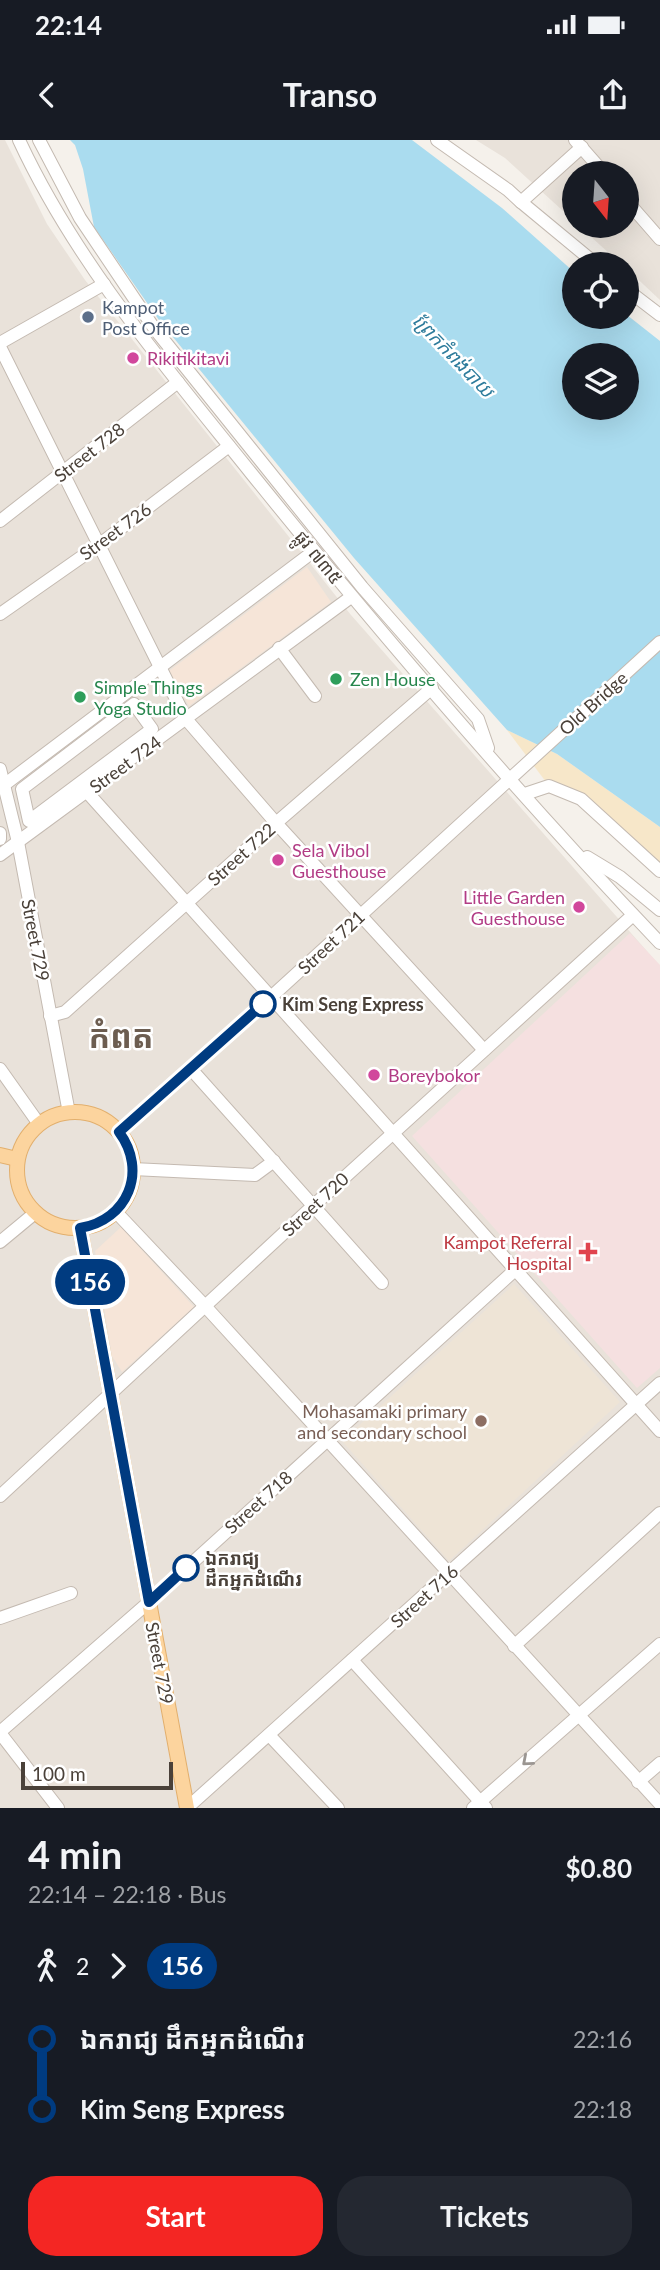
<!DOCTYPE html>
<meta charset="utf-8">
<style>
:root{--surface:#171b24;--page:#242831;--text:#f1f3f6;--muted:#9ea1a6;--accent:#f42623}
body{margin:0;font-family:Lato,"Noto Sans Khmer",sans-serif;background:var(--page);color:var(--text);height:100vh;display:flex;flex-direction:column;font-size:26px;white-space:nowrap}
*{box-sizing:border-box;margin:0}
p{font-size:23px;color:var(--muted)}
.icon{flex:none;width:38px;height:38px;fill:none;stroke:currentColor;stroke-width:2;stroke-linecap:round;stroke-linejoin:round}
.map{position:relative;height:1668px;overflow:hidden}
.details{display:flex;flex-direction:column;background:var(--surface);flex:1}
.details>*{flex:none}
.badge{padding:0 14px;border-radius:23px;font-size:24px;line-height:46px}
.needle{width:46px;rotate:163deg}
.fabs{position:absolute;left:562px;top:21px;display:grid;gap:14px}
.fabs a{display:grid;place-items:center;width:77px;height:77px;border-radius:50%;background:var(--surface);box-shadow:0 7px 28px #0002;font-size:35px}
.scale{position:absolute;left:21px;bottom:18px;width:152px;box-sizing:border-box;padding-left:7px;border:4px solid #4a4139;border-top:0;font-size:19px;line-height:24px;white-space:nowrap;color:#4a4139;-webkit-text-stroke:5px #fff;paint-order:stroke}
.map>.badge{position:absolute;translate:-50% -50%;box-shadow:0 0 0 4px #fff}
.legs{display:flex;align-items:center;gap:10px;height:77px;padding:0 28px;font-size:23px}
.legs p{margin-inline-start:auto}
.summary{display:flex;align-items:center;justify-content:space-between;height:119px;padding:0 28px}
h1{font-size:38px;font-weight:700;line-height:52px}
.primary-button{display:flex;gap:14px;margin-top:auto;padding:14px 28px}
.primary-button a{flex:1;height:80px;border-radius:28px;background:var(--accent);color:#fff;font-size:28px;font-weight:700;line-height:80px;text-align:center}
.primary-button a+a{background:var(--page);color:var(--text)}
ul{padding:0 28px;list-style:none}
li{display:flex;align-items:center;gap:24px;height:70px;font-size:26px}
li i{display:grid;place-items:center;width:10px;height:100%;margin:0 9px;background:currentColor}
li i::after{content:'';width:18px;height:18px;margin:-9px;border:5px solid;border-radius:50%;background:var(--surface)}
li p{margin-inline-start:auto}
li:first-child i{background:linear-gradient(#0000 50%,currentColor 0)}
li:last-child i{background:linear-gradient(currentColor 50%,#0000 0)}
.status{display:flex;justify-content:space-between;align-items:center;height:49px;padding:0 35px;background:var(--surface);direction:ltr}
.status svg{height:19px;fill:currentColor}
header{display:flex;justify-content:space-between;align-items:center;height:91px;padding:0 28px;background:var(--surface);font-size:32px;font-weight:700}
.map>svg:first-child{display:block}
.residential{fill:#e9e2da}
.commercial{fill:#f6e5d8}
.education{fill:#eee4d6}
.medical{fill:#f5e0e0}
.sand{fill:#f7e7c9}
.water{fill:#aadcef;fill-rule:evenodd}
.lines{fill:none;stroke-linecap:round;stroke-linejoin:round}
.minor-casing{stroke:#c4bab1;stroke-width:14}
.major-casing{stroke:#e2af6d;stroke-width:16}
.minor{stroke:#fff;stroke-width:12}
.major{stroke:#fcd49e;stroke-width:14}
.oneway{stroke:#9b9692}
.line-1-casing{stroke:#fff;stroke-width:16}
.line-1{stroke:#003b80;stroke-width:10}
.service-dot{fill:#5c6f8a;stroke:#fff;stroke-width:2.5}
.hotel-dot{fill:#d1479c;stroke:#fff;stroke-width:2.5}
.leisure-dot{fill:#2e9e5b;stroke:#fff;stroke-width:2.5}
.stop-1-dot{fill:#fff;stroke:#003b80;stroke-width:3.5}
.health-dot{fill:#e0444e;stroke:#fff;stroke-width:2.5}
.education-dot{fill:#8d6e63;stroke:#fff;stroke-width:2.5}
.labels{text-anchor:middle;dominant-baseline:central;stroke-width:5;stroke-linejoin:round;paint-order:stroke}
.service-label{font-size:18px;fill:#4e5e75;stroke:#fff;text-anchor:start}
.hotel-label{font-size:18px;fill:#b23c85;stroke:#fff;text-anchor:start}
.street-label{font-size:18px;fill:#4a4139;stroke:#fff}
.leisure-label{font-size:18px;fill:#27864d;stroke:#fff;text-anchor:start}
.stop-label{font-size:18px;font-weight:bold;fill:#4a4139;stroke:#fff;text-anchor:start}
.health-label{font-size:18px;fill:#be3a42;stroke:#fff;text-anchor:end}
.education-label{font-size:18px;fill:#785e54;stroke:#fff;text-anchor:end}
.water-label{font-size:19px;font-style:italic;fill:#2e7c9c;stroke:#fff}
.town-label{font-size:32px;font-weight:bold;fill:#6c5d50;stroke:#fff}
</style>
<div class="status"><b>22:14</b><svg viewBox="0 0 49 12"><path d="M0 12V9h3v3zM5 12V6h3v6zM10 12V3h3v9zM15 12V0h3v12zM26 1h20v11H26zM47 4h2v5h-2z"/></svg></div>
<header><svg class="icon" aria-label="back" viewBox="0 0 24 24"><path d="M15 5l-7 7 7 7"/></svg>Transo<svg class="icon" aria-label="share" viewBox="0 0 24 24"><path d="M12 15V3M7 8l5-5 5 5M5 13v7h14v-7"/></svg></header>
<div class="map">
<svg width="660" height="1668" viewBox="0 0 660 1668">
<rect width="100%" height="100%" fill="#f5f1eb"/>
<!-- residential -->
<g class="residential">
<polygon points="0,0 5,0 47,84 85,140 351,475 660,826 660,1668 0,1668"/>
<polygon points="476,0 660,0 660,160 627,129 626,124 621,124 579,86 626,86 626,33 574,33 574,81 505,18"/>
</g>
<!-- commercial -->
<g class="commercial">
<polygon points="307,427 331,462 189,566 169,531"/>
<polygon points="121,1087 194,1167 122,1232 112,1216 95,1111"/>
</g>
<!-- education -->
<polygon class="education" points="514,1144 620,1262 449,1421 342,1301"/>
<!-- medical -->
<polygon class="medical" points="630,793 660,825 660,1228 637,1248 412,996"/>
<!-- sand -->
<polygon class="sand" points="507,590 557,614 660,687 660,731 581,659 549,646"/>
<!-- water -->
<path class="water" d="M70,0H412L502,68L574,132V177H626L627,175L660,201V687L557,614L507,590L354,418L159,180L94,87L83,29L75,5ZM574,215H626V268H574Z"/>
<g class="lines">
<defs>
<g id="minor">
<path d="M19,0C76,123 166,227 251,333C381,494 517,653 660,803"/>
<polyline points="39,0 80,78 154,188 362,447 478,579 488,608"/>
<polyline points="437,0 508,50 521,62 582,7"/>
<polyline points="575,0 604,33"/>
<polyline points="626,60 660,99"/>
<polyline points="521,62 596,124"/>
<polyline points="626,149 660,175"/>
<polyline points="0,203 104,144"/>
<polyline points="0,207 186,579 276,683 484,910"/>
<polyline points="0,381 178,242"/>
<polyline points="0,474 100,404 229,306"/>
<polyline points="279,508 315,556"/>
<polygon points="134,564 152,589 29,681 22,649"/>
<polyline points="0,629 18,702 69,973"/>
<polyline points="0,648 314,411"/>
<polyline points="87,652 660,1291"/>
<polyline points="525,654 549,646 581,659 660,731"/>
<polyline points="0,693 0,699"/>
<polyline points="0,715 351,457"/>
<polyline points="587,717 620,737 660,770"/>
<polyline points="50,876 65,872 276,683 432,548"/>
<polyline points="0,929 39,984"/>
<polyline points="191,929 382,1143"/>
<polyline points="119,992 271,857 660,502"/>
<polyline points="133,1029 255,1035 274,1021"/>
<polyline points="116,1072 205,1166 660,1664"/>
<polyline points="0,1102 35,1073"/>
<polyline points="0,1356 313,1066 633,775"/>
<polyline points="0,1478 71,1453"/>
<polyline points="514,1506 660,1373"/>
<polyline points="352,1520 486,1668"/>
<polyline points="0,1592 149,1462 515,1130"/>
<polyline points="0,1593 58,1668"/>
<polyline points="269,1595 338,1668"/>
<polyline points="638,1642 660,1623"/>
<polyline points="187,1668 660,1243"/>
<polyline points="473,1668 660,1504"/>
</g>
<g id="major">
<circle cx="75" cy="1030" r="58"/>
<polyline points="0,1015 17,1019"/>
<polyline points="80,1088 187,1668"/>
</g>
</defs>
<!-- minor casing -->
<use href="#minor" class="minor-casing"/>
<!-- major casing -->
<use href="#major" class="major-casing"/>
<!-- minor -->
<use href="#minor" class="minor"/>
<!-- major -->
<use href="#major" class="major"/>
</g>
<!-- one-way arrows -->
<defs><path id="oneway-chevron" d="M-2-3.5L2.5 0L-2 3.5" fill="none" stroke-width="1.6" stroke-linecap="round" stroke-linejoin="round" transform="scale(1.75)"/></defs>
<use class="oneway" href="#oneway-chevron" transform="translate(527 1621) rotate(139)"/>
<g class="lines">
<defs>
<path id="line-1" d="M186,1428L149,1462L80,1088C128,1080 148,1031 119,992L263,864"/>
</defs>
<!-- line-1 casing -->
<use href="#line-1" class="line-1-casing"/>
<!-- line-1 -->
<use href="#line-1" class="line-1"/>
</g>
<!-- markers -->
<circle class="service-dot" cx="88" cy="177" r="7"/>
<g class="hotel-dot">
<circle cx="133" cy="218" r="7"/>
<circle cx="278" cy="720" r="7"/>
<circle cx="579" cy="767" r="7"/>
<circle cx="374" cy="935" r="7"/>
</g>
<g class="leisure-dot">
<circle cx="336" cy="539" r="7"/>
<circle cx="80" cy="557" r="7"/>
</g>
<g class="stop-1-dot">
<circle cx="263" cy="864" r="12"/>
<circle cx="186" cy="1428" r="12"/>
</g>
<path class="health-dot" d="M584.5 1101.5h7v7h7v7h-7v7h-7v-7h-7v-7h7z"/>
<circle class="education-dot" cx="481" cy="1281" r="7"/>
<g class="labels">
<!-- service labels -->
<g class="service-label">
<text x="102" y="167">Kampot<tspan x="102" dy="21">Post Office</tspan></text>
</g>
<!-- hotel labels -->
<g class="hotel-label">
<text x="147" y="218">Rikitikitavi</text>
<text x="292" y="710">Sela Vibol<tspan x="292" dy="21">Guesthouse</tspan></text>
<text x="565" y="757" text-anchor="end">Little Garden<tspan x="565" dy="21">Guesthouse</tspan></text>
<text x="388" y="935">Boreybokor</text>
</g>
<!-- street labels -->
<g class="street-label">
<text transform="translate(89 312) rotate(-38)">Street 728</text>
<text transform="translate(115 391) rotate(-36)">Street 726</text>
<text transform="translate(319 417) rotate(51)">ផ្លូវ ៧៣៥</text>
<text transform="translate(593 563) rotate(-42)">Old Bridge</text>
<text transform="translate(125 624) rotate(-36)">Street 724</text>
<text transform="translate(241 714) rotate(-42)">Street 722</text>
<text transform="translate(36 800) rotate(79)">Street 729</text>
<text transform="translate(331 802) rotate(-43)">Street 721</text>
<text transform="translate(315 1064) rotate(-43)">Street 720</text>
<text transform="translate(258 1362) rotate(-42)">Street 718</text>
<text transform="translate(424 1456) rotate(-42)">Street 716</text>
<text transform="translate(160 1523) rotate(79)">Street 729</text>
</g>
<!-- leisure labels -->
<g class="leisure-label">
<text x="350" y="539">Zen House</text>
<text x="94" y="547">Simple Things<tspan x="94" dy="21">Yoga Studio</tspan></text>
</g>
<!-- stop labels -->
<g class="stop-label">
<text x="282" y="864">Kim Seng Express</text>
<text x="205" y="1418">ឯករាជ្យ<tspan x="205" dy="21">ដឹកអ្នកដំណើរ</tspan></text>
</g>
<!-- health labels -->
<g class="health-label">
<text x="572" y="1102">Kampot Referral<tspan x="572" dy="21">Hospital</tspan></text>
</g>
<!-- education labels -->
<g class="education-label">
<text x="467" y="1271">Mohasamaki primary<tspan x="467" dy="21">and secondary school</tspan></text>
</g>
<!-- water labels -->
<g class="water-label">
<text transform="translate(454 215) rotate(46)">ព្រែកកំពង់បាយ</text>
</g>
<!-- town labels -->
<g class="town-label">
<text x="121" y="895">កំពត</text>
</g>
</g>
</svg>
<div class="fabs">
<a><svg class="needle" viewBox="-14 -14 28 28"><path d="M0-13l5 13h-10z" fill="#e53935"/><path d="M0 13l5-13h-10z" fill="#9ea1a6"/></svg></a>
<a><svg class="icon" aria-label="locate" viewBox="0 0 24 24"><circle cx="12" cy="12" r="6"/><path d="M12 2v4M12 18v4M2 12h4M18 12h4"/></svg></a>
<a><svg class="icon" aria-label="layers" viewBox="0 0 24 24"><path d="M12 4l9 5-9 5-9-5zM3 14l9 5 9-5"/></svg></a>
</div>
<div class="scale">100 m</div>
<b class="badge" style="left:90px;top:1142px;background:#003b80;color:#fff">156</b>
</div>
<section class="details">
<div class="summary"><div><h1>4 min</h1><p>22:14 – 22:18 · Bus</p></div><b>$0.80</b></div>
<div class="legs"><svg class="icon" aria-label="walk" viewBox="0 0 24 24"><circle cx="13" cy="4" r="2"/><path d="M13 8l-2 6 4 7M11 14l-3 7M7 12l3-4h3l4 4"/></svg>2<svg class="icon" aria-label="forward" viewBox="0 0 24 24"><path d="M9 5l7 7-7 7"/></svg><b class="badge" style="background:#003b80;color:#fff">156</b></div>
<ul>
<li><i style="color:#003b80"></i><b>ឯករាជ្យ ដឹកអ្នកដំណើរ</b><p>22:16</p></li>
<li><i style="color:#003b80"></i><b>Kim Seng Express</b><p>22:18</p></li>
</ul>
<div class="primary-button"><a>Start</a><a>Tickets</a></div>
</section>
